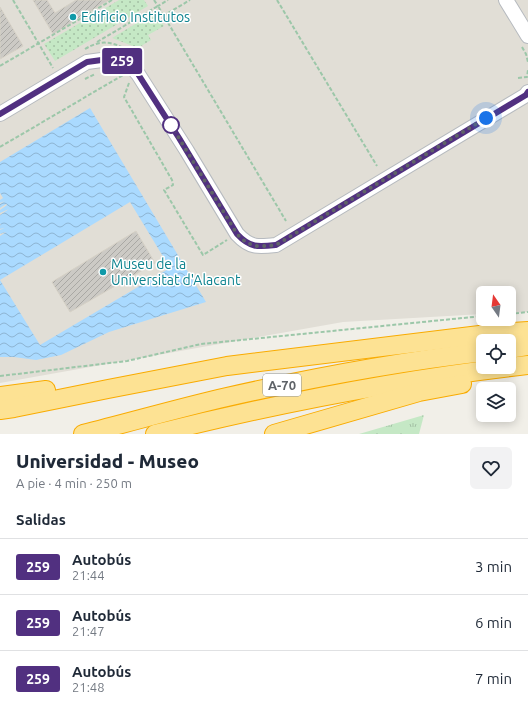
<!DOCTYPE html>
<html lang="es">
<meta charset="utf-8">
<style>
:root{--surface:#fff;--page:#f2f2f3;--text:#1f2937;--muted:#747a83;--line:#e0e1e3}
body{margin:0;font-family:Ubuntu,sans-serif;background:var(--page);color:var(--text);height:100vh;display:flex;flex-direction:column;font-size:15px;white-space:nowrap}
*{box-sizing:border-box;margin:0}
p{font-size:13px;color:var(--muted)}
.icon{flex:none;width:22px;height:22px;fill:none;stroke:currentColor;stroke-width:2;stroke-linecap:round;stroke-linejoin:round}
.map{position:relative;height:434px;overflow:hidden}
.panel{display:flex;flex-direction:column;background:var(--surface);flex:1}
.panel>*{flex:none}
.badge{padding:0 8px;border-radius:3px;font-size:14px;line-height:26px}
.needle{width:26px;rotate:346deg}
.fabs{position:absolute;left:476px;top:286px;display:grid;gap:8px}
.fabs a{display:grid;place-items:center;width:40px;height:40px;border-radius:6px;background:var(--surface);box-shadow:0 2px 10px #0003;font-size:20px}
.you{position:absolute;width:20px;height:20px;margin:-10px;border:3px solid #fff;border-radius:50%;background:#1a73e8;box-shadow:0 0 0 6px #1a73e833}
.map>.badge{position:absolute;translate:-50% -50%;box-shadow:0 0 0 2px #fff}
h2{padding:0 16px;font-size:15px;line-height:36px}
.round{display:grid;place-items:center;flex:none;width:42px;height:42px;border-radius:6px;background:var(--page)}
.head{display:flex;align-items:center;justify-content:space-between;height:68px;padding:0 16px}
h1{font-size:19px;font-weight:800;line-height:30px}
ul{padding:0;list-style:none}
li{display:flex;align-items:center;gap:12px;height:56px;padding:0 16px;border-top:1px solid var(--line)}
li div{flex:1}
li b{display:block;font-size:15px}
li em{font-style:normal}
li .badge{min-width:44px;font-weight:700;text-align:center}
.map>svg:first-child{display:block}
.education{fill:#e1ded6}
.grass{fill:url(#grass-tufts)}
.garden{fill:url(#garden-dots)}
.water{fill:url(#water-waves);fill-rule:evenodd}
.building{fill:url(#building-hatch);stroke:#d6d1c6}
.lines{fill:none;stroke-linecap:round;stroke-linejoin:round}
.secondary-casing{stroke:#b6babf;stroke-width:16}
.highway-casing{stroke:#f9ab00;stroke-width:20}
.path{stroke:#9cc7a9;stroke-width:2;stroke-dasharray:4 2;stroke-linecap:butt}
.secondary{stroke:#fff;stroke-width:14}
.highway{stroke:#fde293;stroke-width:18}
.line-casing{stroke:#fff;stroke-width:9}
.line{stroke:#513080;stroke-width:6}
.walk{stroke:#5f6368;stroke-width:4;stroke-dasharray:0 7.2}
.culture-dot{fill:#0f9aa8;stroke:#fff;stroke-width:1.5}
.stop-dot{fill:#fff;stroke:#513080;stroke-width:2}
.labels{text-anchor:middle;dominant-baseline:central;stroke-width:3;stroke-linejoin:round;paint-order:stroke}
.shield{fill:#fff;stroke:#8f9295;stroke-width:1}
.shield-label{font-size:13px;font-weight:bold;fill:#5f6368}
.culture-label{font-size:14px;fill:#0d838f;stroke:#fff;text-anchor:start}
</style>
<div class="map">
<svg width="528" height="434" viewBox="0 0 528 434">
<defs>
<pattern id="grass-tufts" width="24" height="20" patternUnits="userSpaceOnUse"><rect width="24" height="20" fill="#c5e8c5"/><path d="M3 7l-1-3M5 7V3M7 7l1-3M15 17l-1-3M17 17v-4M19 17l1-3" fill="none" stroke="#a3c0a4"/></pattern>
<pattern id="garden-dots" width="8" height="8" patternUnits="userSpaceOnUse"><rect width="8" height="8" fill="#c5e8c5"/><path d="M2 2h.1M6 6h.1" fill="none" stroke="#a3c0a4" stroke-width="1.8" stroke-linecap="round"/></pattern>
<pattern id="water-waves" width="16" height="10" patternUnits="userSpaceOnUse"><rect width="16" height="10" fill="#aadaff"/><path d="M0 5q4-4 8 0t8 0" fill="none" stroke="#8eb4d2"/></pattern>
<pattern id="building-hatch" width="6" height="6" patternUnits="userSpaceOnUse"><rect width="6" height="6" fill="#cccac5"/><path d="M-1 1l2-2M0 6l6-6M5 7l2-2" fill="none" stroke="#a9a8a4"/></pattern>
</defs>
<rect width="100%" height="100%" fill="#f1efe8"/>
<!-- education -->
<polygon class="education" points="0,0 528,0 528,312 509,313 509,293 483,293 483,314 343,322 0,383"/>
<!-- grass -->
<polygon class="grass" points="424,415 419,434 359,434"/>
<!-- garden -->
<g class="garden">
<polygon points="119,0 144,0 148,6 55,61 44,44"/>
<polygon points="155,12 164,26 148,35 151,40 138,48 112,38"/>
</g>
<!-- water -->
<path class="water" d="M90,108L206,302L109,332L61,355L36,360L14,357H0V236L6,232L0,234V230L4,228L0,229V225L1,224H0V215L9,209L0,213V210L7,205L6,204L0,208V204L5,201L0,203V200L3,198L0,193V162ZM130,202L170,268L40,345L0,280Z"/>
<!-- building -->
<g class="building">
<polygon points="33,0 47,0 55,13 76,0 109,0 53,34"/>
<polygon points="0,7 23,46 0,59"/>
<polygon points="136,231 155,263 70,312 52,282"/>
</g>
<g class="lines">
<defs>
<g id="secondary">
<polyline points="506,0 528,36"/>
<path d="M0,114L87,62L109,59L121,61L129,64L138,74L187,151L237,234C250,248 258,247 276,245L526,95L528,92"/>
</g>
<g id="highway">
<polyline points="509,349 528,346"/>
<polyline points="0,396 46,390"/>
<polyline points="0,410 14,408 108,389 227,366 496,333 528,331"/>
<path d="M83,434C131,422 179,408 227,397C311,378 397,362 483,352"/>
<path d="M155,434C278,403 402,379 528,365"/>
<polyline points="274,434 419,392 462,384"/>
</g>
</defs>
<!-- secondary casing -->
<use href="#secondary" class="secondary-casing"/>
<!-- highway casing -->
<use href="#highway" class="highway-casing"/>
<!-- path -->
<g class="path">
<polyline points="13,0 53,68"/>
<polyline points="154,0 158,6 168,0"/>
<polyline points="277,0 377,166"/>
<polyline points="163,16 190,0"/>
<polyline points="97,42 158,6 286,221"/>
<polyline points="522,47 526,54 528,62"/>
<path d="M85,49C100,40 110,41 126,49"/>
<polyline points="0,66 112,0"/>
<polyline points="518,78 527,77 528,70"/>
<polyline points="85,79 95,74"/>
<polyline points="129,83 124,97 172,180 173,185 164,190 203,255 227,240"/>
<polyline points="0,147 123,75"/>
<polyline points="509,314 528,312"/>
<polyline points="0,376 127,361 201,344 483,316"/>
</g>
<!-- secondary -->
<use href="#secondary" class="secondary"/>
<!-- highway -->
<use href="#highway" class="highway"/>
</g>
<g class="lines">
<defs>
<path id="line" d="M0,114L87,62L109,59L121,61L129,64L138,74L179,138L237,234C250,248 258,247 276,245L526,95L528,92"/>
</defs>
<!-- line casing -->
<use href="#line" class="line-casing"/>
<!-- line -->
<use href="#line" class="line"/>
<!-- walk -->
<path class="walk" d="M171,125L237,234C250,248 258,247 276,245L486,118"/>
</g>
<!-- markers -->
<g class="culture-dot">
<circle cx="73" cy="17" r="4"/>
<circle cx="103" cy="272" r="4"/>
</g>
<circle class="stop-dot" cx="171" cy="125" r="8"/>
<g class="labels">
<!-- shield labels -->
<rect class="shield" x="263" y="374" width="38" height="22" rx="3"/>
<g class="shield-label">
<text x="282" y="385">A-70</text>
</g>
<!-- culture labels -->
<g class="culture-label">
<text x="81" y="17">Edificio Institutos</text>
<text x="111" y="264">Museu de la<tspan x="111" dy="16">Universitat d'Alacant</tspan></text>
</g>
</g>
</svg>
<div class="fabs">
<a><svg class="needle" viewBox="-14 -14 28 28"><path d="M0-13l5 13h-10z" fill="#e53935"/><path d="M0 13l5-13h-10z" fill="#747a83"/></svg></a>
<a><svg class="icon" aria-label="locate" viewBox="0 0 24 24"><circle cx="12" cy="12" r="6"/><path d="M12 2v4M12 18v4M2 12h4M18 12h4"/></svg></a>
<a><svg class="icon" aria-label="layers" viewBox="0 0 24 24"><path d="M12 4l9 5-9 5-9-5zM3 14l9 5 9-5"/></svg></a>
</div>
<div class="you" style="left:486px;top:118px"></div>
<b class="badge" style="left:122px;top:61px;background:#513080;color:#fff">259</b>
</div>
<section class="panel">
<div class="head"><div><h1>Universidad - Museo</h1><p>A pie · 4 min · 250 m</p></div><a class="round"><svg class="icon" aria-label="heart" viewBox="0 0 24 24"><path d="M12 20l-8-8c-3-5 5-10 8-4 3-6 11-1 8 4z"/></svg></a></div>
<h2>Salidas</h2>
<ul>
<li><span class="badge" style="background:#513080;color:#fff">259</span><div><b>Autobús</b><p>21:44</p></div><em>3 min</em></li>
<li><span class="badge" style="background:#513080;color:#fff">259</span><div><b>Autobús</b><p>21:47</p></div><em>6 min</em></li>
<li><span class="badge" style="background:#513080;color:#fff">259</span><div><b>Autobús</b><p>21:48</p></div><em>7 min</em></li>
</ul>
</section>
